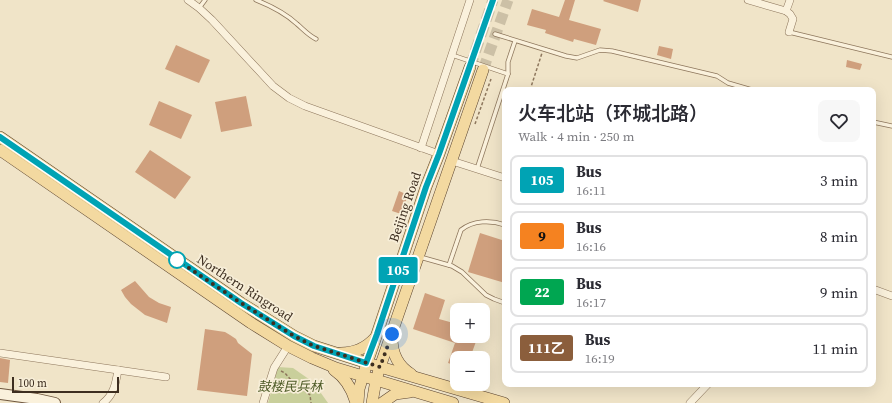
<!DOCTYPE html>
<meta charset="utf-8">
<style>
:root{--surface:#fff;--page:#f7f7f7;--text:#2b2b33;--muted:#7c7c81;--line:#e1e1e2}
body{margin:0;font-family:"Source Serif 4","Noto Sans SC",serif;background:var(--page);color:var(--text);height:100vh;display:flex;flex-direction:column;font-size:15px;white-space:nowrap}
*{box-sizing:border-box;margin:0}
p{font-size:13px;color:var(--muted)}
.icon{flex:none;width:22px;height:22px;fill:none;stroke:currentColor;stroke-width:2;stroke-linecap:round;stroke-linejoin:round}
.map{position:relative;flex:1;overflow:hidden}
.details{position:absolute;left:502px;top:87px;width:374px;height:300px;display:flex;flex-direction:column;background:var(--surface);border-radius:8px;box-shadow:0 4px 16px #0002}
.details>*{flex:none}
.badge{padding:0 8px;border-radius:3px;font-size:14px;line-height:26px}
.fabs{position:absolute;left:450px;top:303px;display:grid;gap:8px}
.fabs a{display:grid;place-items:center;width:40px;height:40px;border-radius:8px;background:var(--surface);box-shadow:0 4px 16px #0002;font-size:20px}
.scale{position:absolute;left:12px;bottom:10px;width:107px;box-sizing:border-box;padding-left:4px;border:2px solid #3d2e20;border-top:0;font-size:11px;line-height:14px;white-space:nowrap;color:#3d2e20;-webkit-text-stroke:3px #f7eed8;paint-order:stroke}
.you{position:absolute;width:20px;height:20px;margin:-10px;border:3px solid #fff;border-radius:50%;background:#1a73e8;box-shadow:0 0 0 6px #1a73e833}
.map>.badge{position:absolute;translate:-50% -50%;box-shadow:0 0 0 2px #fff}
.round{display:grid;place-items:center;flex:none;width:42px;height:42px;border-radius:8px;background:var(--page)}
.overview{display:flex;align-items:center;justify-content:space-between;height:68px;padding:0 16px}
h1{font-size:19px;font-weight:600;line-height:30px}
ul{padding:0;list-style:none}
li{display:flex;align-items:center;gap:12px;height:50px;margin:0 8px 6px;padding:0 8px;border:2px solid var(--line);border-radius:8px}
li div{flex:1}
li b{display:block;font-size:15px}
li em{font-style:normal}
li .badge{min-width:44px;font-weight:700;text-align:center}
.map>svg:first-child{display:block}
.green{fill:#c9cf9b}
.building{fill:#cf9f7d}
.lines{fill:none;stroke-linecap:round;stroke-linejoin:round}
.primary-tunnel{stroke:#ccc0a6;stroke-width:11;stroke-dasharray:11 5.5;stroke-linecap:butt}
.service-casing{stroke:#8d765c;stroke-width:5}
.minor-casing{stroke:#8d765c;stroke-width:8}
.secondary-casing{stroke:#6f573f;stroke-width:12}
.primary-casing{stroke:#5b4430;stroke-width:12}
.path{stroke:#8d765c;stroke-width:1.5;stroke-dasharray:3 2;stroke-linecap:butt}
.service{stroke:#faf1dc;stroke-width:3.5}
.minor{stroke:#faf1dc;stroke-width:7}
.secondary{stroke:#faf1dc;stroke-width:10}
.primary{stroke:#f3d9a0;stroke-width:11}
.line-casing{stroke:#fff;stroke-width:9}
.line{stroke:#00a3b4;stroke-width:6}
.walk{stroke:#3d2e20;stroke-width:4;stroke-dasharray:0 7.2}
.stop-dot{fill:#fff;stroke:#00a3b4;stroke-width:2}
.labels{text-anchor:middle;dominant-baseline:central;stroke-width:3.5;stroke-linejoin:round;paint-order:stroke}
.street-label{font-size:13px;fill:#3d2e20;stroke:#f7eed8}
.park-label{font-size:13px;font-style:italic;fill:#4d5a26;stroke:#f7eed8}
</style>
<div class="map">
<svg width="892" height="403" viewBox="0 0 892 403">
<rect width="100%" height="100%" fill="#f0e4c8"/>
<!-- green -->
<polygon class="green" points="278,367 293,368 313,382 328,403 268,403"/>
<!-- building -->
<g class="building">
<polygon points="565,0 575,0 569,20 601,29 596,45 574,39 573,42 545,33 546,30 527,25 532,9 559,17"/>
<polygon points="604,0 641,0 638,12 603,1"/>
<polygon points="176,45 210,60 199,83 165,69"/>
<polygon points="659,46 673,49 671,59 657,55"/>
<polygon points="847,60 862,64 860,70 846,67"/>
<polygon points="246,96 252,126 221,132 215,102"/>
<polygon points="159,101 192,115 181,139 149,125"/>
<polygon points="150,150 191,177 175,199 135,172"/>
<polygon points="399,191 408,195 401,214 392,211"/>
<polygon points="480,233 505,241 505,283 468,272"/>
<polygon points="135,281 149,297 159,303 171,307 167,323 145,315 131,304 125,297 121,290"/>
<polygon points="425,293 445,300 439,319 457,324 457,336 478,336 470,358 457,358 457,366 448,363 455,343 413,329"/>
<polygon points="205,329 225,332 230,335 236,339 238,343 252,354 247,396 197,390"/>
<polygon points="0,358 10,360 8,383 0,382"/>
</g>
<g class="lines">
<!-- primary-tunnel -->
<g class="primary-tunnel">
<polyline points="470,67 493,0"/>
<polyline points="483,70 508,0"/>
</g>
<defs>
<g id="service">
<path d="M256,0C271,6 285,13 297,24C303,29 308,35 316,39"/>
<polyline points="199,8 205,0"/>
<polyline points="789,32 892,57"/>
<polyline points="495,34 566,56 577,58 600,50 612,51 717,76 728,83 752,90"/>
<polyline points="452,55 508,74"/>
<polyline points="873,122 892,126"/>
<polyline points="477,169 508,74 508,62 515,41"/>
<polyline points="420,257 452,266 462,272 486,295 494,299 505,303"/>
<path d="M449,265L461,230C473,220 491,220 505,225"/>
</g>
<g id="minor">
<polyline points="188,0 199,8 212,20 273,86 289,98 305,106 439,154"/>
<polyline points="748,0 786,11 790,14 793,19 789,32"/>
<polyline points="786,11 790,0"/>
<polyline points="421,148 470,0"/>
<polyline points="452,161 505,178"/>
<polyline points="873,289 892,296"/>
<path d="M0,353L118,370C116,382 114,395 103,403"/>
<polyline points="118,370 166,377"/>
<polyline points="263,403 274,368 288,346"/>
<polyline points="690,403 708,384"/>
</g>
<polyline id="secondary" points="0,394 37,399 55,403"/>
<g id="primary">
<polyline points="0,137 241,303 294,336 314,346 380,367 504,403"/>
<polyline points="0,150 251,323 288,346 312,358 336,368 453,403"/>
<path d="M392,338C392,353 398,366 411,374"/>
<path d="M341,353C355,353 366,348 375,338"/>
<path d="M334,370C346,378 352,389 356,403"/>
<polyline points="358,403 359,389 367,363 377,334 426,187 439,154 470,67"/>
<polyline points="372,403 376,380 380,367 483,70"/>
<polyline points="382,403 395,394 410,392"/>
</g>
</defs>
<!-- service casing -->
<use href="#service" class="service-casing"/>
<!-- minor casing -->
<use href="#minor" class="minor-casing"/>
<!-- secondary casing -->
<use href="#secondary" class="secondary-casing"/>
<!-- primary casing -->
<use href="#primary" class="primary-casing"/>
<!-- path -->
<g class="path">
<polyline points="530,90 542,53"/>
<polyline points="475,124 491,79"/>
<polyline points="281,371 285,373 291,380 310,395 311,403"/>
</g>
<!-- service -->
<use href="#service" class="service"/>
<!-- minor -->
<use href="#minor" class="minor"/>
<!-- secondary -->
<use href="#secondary" class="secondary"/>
<!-- primary -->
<use href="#primary" class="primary"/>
</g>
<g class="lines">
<defs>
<polyline id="line" points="0,137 241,303 294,336 314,346 366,363 377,334 426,187 439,154 493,0"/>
</defs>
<!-- line casing -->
<use href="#line" class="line-casing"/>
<!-- line -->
<use href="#line" class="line"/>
<!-- walk -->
<polyline class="walk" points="177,260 241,303 294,336 314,346 380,367 392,334"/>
</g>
<!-- markers -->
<circle class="stop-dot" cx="177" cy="260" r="8"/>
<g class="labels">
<!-- street labels -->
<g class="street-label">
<text transform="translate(405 207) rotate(-71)">Beijing Road</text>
<text transform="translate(245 288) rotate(33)">Northern Ringroad</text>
</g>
<!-- park labels -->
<g class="park-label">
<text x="290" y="386">鼓楼民兵林</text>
</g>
</g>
</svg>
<div class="fabs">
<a>+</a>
<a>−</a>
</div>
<div class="scale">100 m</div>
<div class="you" style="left:392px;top:334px"></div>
<b class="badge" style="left:398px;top:270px;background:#00a3b4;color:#fff">105</b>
<section class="details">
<div class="overview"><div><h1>火车北站（环城北路）</h1><p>Walk · 4 min · 250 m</p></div><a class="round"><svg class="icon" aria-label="heart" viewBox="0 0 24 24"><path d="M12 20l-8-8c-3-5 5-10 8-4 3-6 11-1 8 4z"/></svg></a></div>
<ul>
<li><span class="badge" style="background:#00a3b4;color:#fff">105</span><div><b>Bus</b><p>16:11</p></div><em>3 min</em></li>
<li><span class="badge" style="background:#f58220;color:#111">9</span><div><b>Bus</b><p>16:16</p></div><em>8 min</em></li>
<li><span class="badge" style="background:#00a651;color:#fff">22</span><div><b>Bus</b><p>16:17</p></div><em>9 min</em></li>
<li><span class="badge" style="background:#8b5e3c;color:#fff">111乙</span><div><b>Bus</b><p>16:19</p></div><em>11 min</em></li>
</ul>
</section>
</div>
